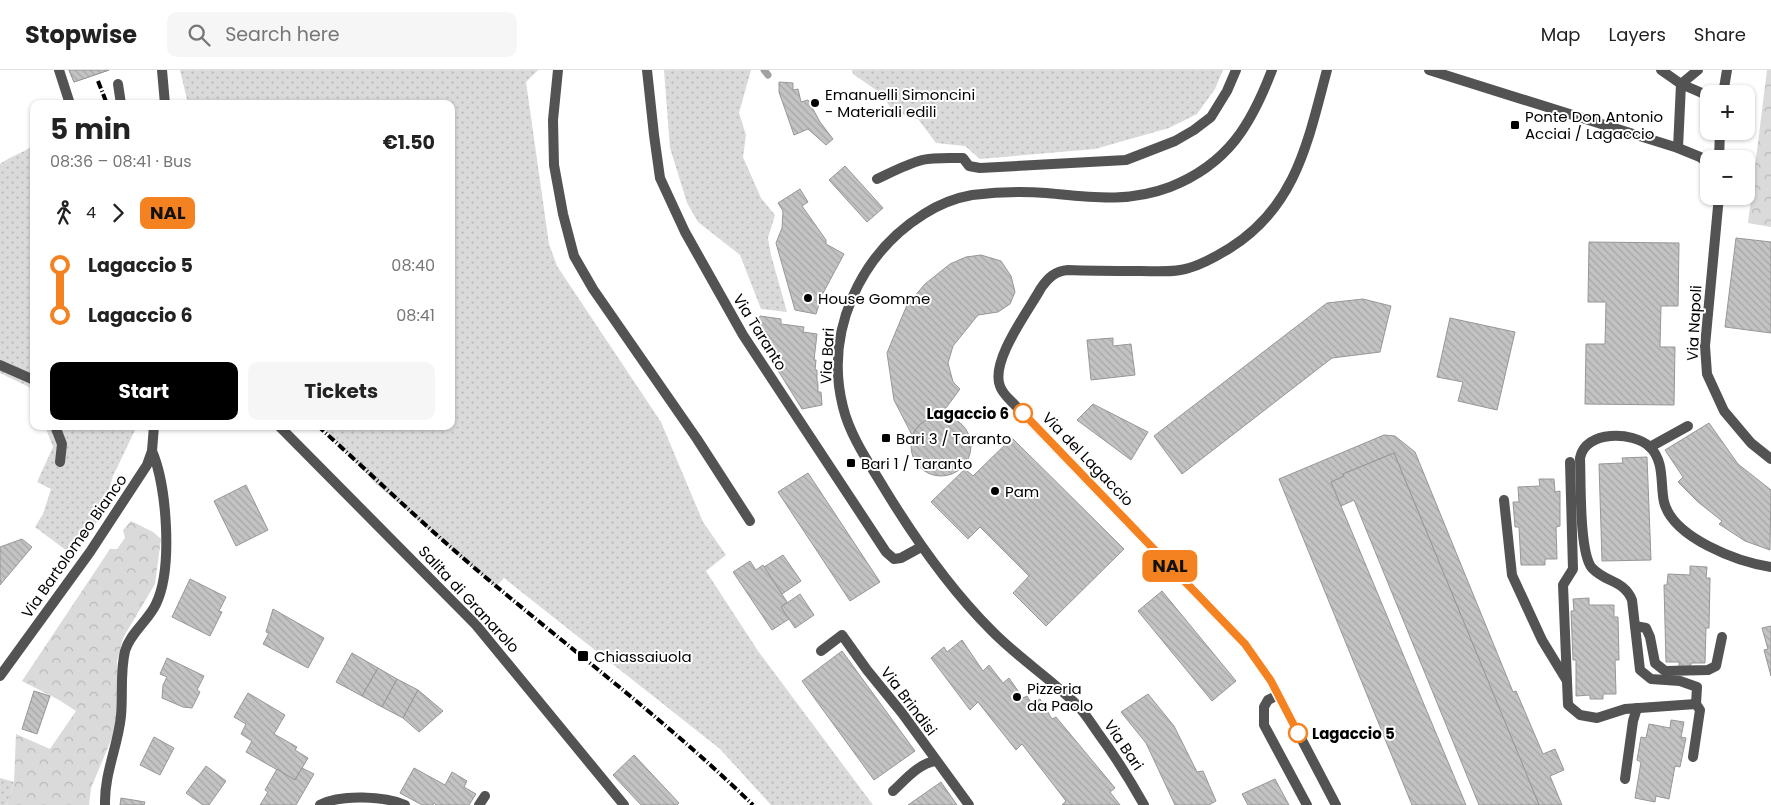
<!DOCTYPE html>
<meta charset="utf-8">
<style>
:root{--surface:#fff;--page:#f6f6f6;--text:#222;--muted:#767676;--line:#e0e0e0;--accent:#000}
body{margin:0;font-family:Poppins,sans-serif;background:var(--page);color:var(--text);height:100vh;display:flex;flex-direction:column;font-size:19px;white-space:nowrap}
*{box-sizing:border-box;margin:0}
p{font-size:16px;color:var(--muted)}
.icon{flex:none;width:28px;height:28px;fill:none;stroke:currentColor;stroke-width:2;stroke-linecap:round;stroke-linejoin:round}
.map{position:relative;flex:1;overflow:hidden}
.panel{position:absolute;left:30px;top:30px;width:425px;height:330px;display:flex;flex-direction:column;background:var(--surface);border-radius:10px;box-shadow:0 1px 4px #0004}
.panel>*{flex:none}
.badge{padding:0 10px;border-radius:8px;font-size:18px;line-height:32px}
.fabs{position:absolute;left:1700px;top:15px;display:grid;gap:10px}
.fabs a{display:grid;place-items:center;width:55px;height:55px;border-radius:10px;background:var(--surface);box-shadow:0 1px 4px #0004;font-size:25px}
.map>.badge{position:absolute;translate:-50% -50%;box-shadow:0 0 0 2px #fff}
.legs{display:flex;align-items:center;gap:8px;height:55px;padding:0 20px;font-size:16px}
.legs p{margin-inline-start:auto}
.head{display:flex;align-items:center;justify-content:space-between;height:85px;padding:0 20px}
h1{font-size:28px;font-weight:700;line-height:38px}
.action{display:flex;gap:10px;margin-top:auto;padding:10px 20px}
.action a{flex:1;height:58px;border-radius:10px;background:var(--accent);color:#fff;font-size:20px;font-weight:700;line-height:58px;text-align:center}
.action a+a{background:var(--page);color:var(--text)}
ul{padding:0 20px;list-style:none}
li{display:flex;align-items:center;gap:18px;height:50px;font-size:19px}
li i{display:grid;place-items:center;width:8px;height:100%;margin:0 6px;background:currentColor}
li i::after{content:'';width:12px;height:12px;margin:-6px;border:4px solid;border-radius:50%;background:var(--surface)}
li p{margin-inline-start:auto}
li:first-child i{background:linear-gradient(#0000 50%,currentColor 0)}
li:last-child i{background:linear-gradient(currentColor 50%,#0000 0)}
header{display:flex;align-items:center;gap:30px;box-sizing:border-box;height:70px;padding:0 25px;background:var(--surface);border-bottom:1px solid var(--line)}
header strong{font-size:24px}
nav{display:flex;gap:28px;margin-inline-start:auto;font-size:18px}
.search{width:350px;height:45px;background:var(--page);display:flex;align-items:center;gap:12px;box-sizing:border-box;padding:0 18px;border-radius:10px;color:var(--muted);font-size:19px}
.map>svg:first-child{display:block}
.grass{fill:url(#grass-dots)}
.forest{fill:url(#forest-crowns)}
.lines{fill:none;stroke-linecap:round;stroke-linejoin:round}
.stream{stroke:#a1a1a1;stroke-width:7}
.building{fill:url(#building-back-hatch);stroke:#979797}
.service{stroke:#535353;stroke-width:10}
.pedestrian{stroke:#535353;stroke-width:10}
.minor{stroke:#535353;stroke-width:10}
.tertiary{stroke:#535353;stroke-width:10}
.rail{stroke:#000;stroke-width:4;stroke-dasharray:8 2.5 1 2.5;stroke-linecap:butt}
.line-1-casing{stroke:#fff;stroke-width:11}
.line-1{stroke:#f58220;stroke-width:8}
.poi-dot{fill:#000;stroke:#fff;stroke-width:2}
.stop-1-dot{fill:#fff;stroke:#f58220;stroke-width:2.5}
.labels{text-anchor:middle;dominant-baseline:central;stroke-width:4;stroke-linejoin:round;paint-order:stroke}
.poi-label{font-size:15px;fill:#000;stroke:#fff;text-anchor:start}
.street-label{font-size:15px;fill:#000;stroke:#fff}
.stop-label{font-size:15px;font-weight:bold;fill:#000;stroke:#fff;text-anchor:end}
</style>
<header>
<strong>Stopwise</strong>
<div class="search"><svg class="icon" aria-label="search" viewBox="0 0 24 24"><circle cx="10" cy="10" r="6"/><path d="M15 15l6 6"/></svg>Search here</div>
<nav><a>Map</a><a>Layers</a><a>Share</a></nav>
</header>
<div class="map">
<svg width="1771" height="735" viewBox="0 0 1771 735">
<defs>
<pattern id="grass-dots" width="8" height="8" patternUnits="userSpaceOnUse" patternTransform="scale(1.25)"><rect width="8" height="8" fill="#dadada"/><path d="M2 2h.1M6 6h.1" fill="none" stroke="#b9b9b9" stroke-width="1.8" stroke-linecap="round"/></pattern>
<pattern id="forest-crowns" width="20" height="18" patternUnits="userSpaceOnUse" patternTransform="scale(1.25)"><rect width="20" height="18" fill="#dadada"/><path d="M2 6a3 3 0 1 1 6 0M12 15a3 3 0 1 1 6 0" fill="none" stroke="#b9b9b9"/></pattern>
<pattern id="building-back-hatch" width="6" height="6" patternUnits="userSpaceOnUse" patternTransform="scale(1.25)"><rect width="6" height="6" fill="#c3c3c3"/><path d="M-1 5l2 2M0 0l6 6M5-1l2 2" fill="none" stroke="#a6a6a6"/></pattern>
</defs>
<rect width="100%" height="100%" fill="#fff"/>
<!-- grass -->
<g class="grass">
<polygon points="180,0 538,0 526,12 549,174 557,196 661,352 703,452 726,485 706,501 758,581 873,735 771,735 720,679 504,508 496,517 376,414 322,356 451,356 451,34 188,34"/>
<polygon points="664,0 751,0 739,43 746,65 743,87 761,128 775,145 768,168 771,185 787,242 761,239 740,185 698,152 687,133 670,78"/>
<polygon points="852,0 1223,0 1215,19 1197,44 1169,58 1095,79 980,89 965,76 936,73 918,49 893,42 882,24 853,4"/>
<path d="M34,75V328L29,317L0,303V94C11,86 23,83 34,75Z"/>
<polygon points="45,356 137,356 113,406 100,448 71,484 35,457 43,444 51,419 37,412 53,377"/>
<polygon points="0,708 14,712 7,735 0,735"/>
</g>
<!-- forest -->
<g class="forest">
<polygon points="1767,0 1771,0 1771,157 1748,153"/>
<polygon points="131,451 153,462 161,469 155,514 123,568 117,591 120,630 116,658 91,718 89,735 7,735 14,712 16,664 50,679 76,641 59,630 22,611 110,479 117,479 125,468 123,460"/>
</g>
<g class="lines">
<!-- stream -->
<polyline class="stream" points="764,0 768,5"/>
</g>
<!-- building -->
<g class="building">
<polygon points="69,0 109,0 74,12"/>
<polygon points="69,0 109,0 74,12"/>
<polygon points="779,12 793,13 793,20 798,19 801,32 808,30 820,52 833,69 826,75 808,59 794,65 779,22"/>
<polygon points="845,96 883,138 867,152 829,110"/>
<polygon points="800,119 808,132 802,136 826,170 826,174 844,184 822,225 816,244 795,240 776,173 782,158 783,141 778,133"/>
<polygon points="1736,168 1771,172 1771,263 1725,257"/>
<polygon points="1589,172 1679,173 1678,236 1661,236 1660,277 1675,277 1674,335 1585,334 1586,274 1605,274 1606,232 1588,232"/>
<polygon points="981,185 1001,191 1011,206 1015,222 1010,234 998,242 978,245 953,276 948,293 953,312 960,319 940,346 929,349 919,355 912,365 894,330 887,283 891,273 907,235 925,214 950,194 966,187"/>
<polygon points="1363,229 1391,236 1380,282 1332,288 1182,404 1154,366 1327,233"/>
<polygon points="760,246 781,249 781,254 804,257 803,262 817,264 814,290 816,290 815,300 817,300 817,311 818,312 818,322 821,322 822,335 802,339 774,294 777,292 757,261"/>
<polygon points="1450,248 1515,262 1497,340 1458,331 1463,312 1437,307"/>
<polygon points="1113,268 1113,276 1131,274 1135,305 1091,310 1087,270"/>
<polygon points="1093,334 1148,362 1131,390 1077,350"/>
<circle cx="941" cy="376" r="30"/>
<polygon points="1709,353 1738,394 1771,420 1770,480 1745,471 1719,454 1722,451 1698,432 1678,412 1683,407 1665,380"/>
<polygon points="1384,365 1395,366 1415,382 1513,622 1516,621 1543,684 1555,679 1564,700 1550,706 1562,735 1539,735 1394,383 1343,404 1344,406 1331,412 1466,735 1412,735 1279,409"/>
<polygon points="1012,368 1124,479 1046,556 1013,523 1029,506 980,457 968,469 931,432 965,399 973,406"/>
<polygon points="1394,383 1524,698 1539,735 1479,735 1354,430 1341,436 1331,412 1344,406 1343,404"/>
<polygon points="1647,387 1651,490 1602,491 1599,394 1623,393 1622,388"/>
<polygon points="808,403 880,512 850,531 778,422"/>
<polygon points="1539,409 1554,409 1555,422 1560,421 1560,456 1556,457 1557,489 1545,489 1545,495 1521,495 1519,457 1515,457 1513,432 1519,432 1518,417 1540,416"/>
<polygon points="246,415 268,460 236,476 214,431"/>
<polygon points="22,469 32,477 0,515 0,477"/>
<polygon points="783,485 801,511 782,524 764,497"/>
<polygon points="750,491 756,500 763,495 787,532 781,537 789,549 772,560 733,502"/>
<polygon points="1690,496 1707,497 1706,508 1710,508 1709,558 1706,558 1705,593 1691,593 1691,597 1679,597 1679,592 1666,592 1664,515 1667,515 1668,504 1690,505"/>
<polygon points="190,509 226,527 219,541 222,542 210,566 172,547"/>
<polygon points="1162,521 1236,611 1212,631 1138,541"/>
<polygon points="800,524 814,545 795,558 781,537"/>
<polygon points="1589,528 1589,535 1614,535 1614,547 1618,547 1619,590 1615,590 1616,624 1603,624 1603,629 1590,629 1590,625 1576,626 1576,590 1573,590 1571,541 1574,541 1573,529"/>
<polygon points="273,539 324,568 308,598 263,574 269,563 266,562"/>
<polygon points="1771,556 1771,606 1764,580 1768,579 1762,558"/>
<polygon points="962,570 983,601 989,595 1003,613 1009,608 1023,628 1027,626 1032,634 1040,629 1052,649 1056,647 1115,718 1110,722 1120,735 1062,735 1066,731 1022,674 1016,680 978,632 970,640 931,588 944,577 947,582"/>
<polygon points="842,581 915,681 874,710 802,611"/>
<polygon points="352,583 378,598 362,626 336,612"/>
<polygon points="167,588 204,606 197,620 200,622 192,638 183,637 162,628 163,615 167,607 160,604"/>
<polygon points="378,598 397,609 382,637 362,626"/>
<polygon points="397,609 418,620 403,648 382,637"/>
<polygon points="418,620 443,641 419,662 403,648"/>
<polygon points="34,621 50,626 37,664 22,659"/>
<polygon points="248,623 285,645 274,664 297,677 295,680 308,688 295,710 246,682 252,671 241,664 246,654 234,647"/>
<polygon points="1148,624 1174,656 1197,702 1203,701 1216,731 1209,735 1175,735 1146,673 1121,642"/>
<polygon points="1671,650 1684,652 1681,667 1686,668 1680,697 1675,696 1669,729 1656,726 1655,732 1635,728 1641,692 1637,690 1641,667 1646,668 1649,654 1670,658"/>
<polygon points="154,667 174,678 160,705 140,695"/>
<polygon points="634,685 679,733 677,735 641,735 613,705"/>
<polygon points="206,696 226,711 209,735 203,735 186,723"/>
<polygon points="302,698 314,704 296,735 260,735 268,722 265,720 277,699 295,710"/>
<polygon points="414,698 445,715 452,702 467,711 464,717 476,724 469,735 436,735 434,733 433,735 422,735 400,723"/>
<polygon points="1275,709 1289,735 1248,735 1242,724"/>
<polygon points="941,712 957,735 908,735"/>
<polygon points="121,728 145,732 144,735 120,735"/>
</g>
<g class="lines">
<!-- service -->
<g class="service">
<polyline points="118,14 121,34"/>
<path d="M877,109C892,102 907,94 922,90C935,87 949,88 963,88L969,96L980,98L1126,90L1175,71L1194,60L1211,47L1227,21L1236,0"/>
<polyline points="1650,377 1688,356"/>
<polyline points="1635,556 1646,558 1650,567 1655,593 1665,601 1708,600 1716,596 1722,567"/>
<path d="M893,721C905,710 919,693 936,691"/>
<polyline points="479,735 485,726"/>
</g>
<!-- pedestrian -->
<g class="pedestrian">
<polyline points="0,295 34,310"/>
<polyline points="55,356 62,374 60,392"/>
</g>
<!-- minor -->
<g class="minor">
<polyline points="59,0 70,34"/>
<polyline points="162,0 165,34"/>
<polyline points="558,0 553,50 554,95 563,144 574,186 593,219 697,369 750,451"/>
<polyline points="647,0 654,65 660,108 685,162 743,265 886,482 894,489 901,488 921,477"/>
<path d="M1327,0C1308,70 1297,136 1230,178C1217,186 1203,194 1189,198C1174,203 1156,201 1140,201C1116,201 1092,201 1068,200C1055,201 1048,208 1041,218C1029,240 990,291 1000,316C1002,323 1009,329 1014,334L1245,574L1271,611L1336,735"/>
<polyline points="1661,0 1681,14 1709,26"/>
<polyline points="1723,24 1727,0"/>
<polyline points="1678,78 1681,14 1698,0"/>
<polyline points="1719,89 1720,61"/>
<polyline points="279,356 476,555 624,735"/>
<polyline points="1570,392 1573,499 1563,515 1568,635 1580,645 1597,648 1625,639 1696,634"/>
<polyline points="1504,430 1512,505 1542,570 1567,611"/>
<polyline points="821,581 842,565 867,600 902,643 969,735"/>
<polyline points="0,606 90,482 147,395 152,381 154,356"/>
<polyline points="1278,625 1268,630 1264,637 1264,655 1307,735"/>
<path d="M1693,687L1700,640L1696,634L1697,617L1680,611L1651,609L1640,600L1632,530C1624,510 1606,513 1592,498C1579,483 1581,410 1580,388C1585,360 1633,361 1650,377C1665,392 1660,414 1664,432C1673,468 1738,492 1771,497"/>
<polyline points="1625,709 1633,651 1637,638"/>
<path d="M105,735C104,704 118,676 121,646C123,625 120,602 125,581C130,563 148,551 156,534C173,499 167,416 152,381"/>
<path d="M320,735C340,724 385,726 405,735"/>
</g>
<!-- tertiary -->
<g class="tertiary">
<polyline points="1429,0 1678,78 1700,87 1709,94"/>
<polyline points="1719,126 1705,276 1707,304 1724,341 1751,373 1771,389"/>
<path d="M1144,735C1130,710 1115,686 1098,663C1091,653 1085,643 1077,635C1050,608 1017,587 991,560C949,518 915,469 884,418C869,393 850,366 843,337C824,262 860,184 924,144C938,135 955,128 972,125C996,122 1022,121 1046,123C1090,127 1128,133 1170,117C1228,94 1251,55 1272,0"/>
</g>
<!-- rail -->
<g class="rail">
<polyline points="98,11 107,34"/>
<path d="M318,356C373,406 428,459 484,506C574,582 669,653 753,735"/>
</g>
</g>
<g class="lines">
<defs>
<polyline id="line-1" points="1023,343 1245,574 1271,611 1298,663"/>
</defs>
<!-- line-1 casing -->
<use href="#line-1" class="line-1-casing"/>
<!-- line-1 -->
<use href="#line-1" class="line-1"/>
</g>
<!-- markers -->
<g class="poi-dot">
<circle cx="815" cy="33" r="5"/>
<rect x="1510" y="50" width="10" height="10" rx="2.5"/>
<circle cx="808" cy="228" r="5"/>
<rect x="881" y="363" width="10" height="10" rx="2.5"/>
<rect x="846" y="388" width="10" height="10" rx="2.5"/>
<circle cx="995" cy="421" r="5"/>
<rect x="577" y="580" width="12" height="12" rx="2.5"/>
<circle cx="1017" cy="627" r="5"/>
</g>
<g class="stop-1-dot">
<circle cx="1023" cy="343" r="9"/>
<circle cx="1298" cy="663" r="9"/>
</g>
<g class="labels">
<!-- poi labels -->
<g class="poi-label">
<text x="825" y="24">Emanuelli Simoncini<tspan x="825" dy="17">- Materiali edili</tspan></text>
<text x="1525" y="46">Ponte Don Antonio<tspan x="1525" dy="17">Acciai / Lagaccio</tspan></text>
<text x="818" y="228">House Gomme</text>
<text x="896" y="368">Bari 3 / Taranto</text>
<text x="861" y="393">Bari 1 / Taranto</text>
<text x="1005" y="421">Pam</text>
<text x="594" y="586">Chiassaiuola</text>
<text x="1027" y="618">Pizzeria<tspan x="1027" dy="17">da Paolo</tspan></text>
</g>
<!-- street labels -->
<g class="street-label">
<text transform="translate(1694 253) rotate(-87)">Via Napoli</text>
<text transform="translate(760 262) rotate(58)">Via Taranto</text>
<text transform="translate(827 286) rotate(-87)">Via Bari</text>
<text transform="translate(1088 389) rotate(46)">Via del Lagaccio</text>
<text transform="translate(74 476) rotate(-55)">Via Bartolomeo Bianco</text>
<text transform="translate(469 529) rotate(47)">Salita di Granarolo</text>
<text transform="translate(909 631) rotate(53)">Via Brindisi</text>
<text transform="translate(1124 675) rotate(56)">Via Bari</text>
</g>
<!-- stop labels -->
<g class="stop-label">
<text x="1009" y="343">Lagaccio 6</text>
<text x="1312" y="663" text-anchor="start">Lagaccio 5</text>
</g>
</g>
</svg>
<div class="fabs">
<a>+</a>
<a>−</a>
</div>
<b class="badge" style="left:1170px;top:496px;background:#f58220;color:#111">NAL</b>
<section class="panel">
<div class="head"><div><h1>5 min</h1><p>08:36 – 08:41 · Bus</p></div><b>€1.50</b></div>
<div class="legs"><svg class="icon" aria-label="walk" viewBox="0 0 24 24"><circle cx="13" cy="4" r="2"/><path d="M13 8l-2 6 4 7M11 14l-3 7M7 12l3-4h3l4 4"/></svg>4<svg class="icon" aria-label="forward" viewBox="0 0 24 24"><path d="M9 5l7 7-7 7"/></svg><b class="badge" style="background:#f58220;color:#111">NAL</b></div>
<ul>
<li><i style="color:#f58220"></i><b>Lagaccio 5</b><p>08:40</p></li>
<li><i style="color:#f58220"></i><b>Lagaccio 6</b><p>08:41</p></li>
</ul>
<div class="action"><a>Start</a><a>Tickets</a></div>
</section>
</div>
